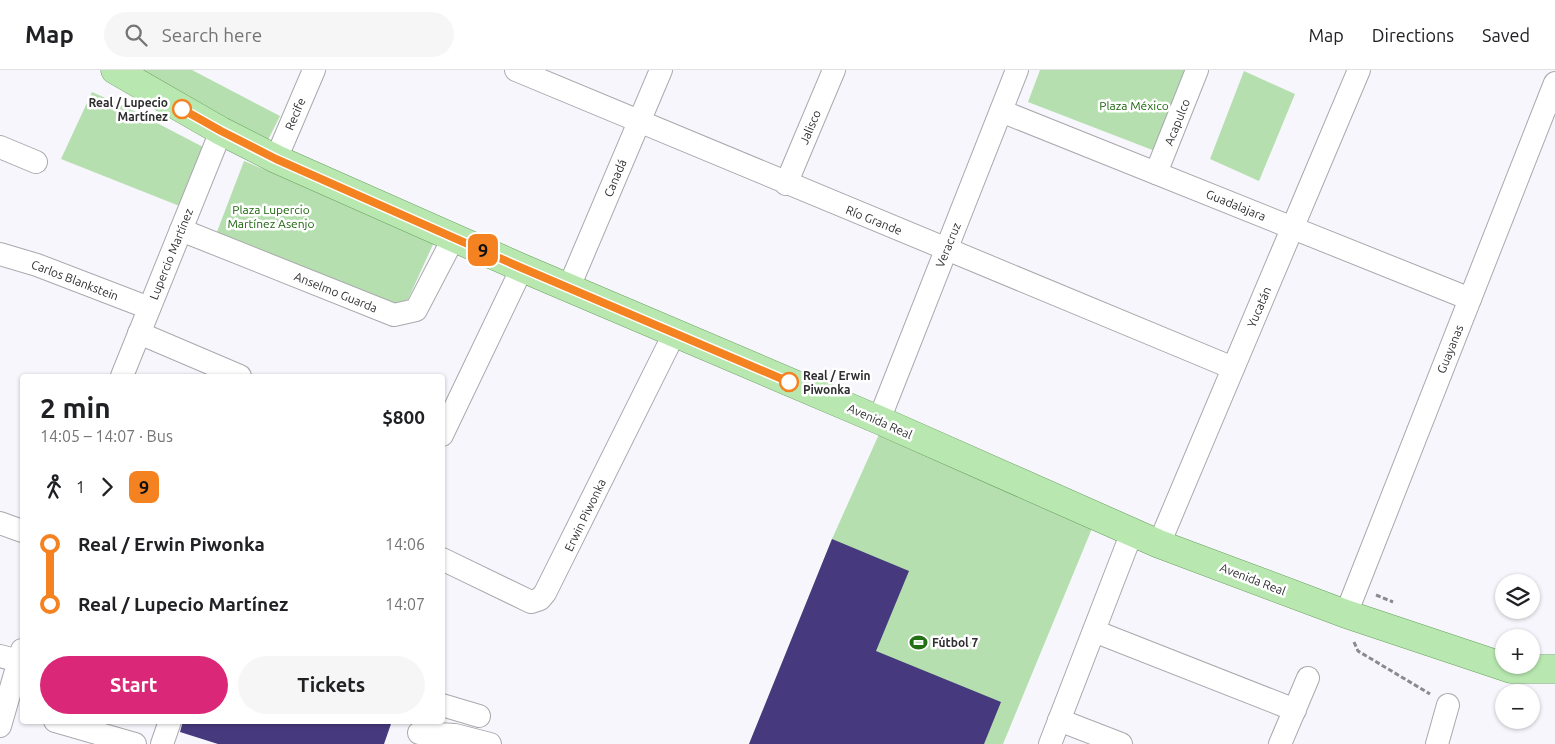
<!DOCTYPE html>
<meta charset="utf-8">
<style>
:root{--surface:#fff;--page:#f6f6f6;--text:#202124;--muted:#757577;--line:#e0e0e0;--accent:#db2777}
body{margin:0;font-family:Ubuntu,sans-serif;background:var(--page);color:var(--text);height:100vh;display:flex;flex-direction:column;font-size:19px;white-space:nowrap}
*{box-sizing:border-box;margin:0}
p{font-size:16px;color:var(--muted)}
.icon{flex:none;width:28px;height:28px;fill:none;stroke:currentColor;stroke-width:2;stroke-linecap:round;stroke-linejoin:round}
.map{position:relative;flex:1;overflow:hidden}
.sheet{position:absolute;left:20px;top:304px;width:425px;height:350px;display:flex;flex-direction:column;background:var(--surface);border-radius:5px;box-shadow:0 1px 4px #0004}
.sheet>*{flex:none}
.badge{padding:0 10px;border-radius:8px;font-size:18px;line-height:32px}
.controls{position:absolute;left:1495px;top:504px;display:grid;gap:10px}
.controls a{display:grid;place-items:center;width:45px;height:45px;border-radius:50%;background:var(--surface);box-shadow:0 1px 4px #0004;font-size:25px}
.map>.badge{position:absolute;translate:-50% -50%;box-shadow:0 0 0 2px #fff}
.legs{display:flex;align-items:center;gap:8px;height:55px;padding:0 20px;font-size:16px}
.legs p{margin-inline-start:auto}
.headline{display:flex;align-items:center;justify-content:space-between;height:85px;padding:0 20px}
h1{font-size:28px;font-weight:700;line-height:38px}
.button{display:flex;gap:10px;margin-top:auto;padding:10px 20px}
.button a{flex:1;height:58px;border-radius:30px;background:var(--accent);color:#fff;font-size:20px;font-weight:700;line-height:58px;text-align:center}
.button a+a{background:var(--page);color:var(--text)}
ul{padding:0 20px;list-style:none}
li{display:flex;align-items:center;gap:18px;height:60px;font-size:19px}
li i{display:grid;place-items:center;width:8px;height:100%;margin:0 6px;background:currentColor}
li i::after{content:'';width:12px;height:12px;margin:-6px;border:4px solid;border-radius:50%;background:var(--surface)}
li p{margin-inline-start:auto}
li:first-child i{background:linear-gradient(#0000 50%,currentColor 0)}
li:last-child i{background:linear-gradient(currentColor 50%,#0000 0)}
header{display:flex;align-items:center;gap:30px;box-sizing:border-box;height:70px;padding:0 25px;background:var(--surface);border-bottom:1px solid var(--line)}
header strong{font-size:24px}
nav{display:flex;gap:28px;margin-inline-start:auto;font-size:18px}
.search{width:350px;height:45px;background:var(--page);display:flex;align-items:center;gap:12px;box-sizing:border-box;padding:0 18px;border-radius:28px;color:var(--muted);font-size:19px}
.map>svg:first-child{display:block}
.green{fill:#b5dfae}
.building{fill:#46397d}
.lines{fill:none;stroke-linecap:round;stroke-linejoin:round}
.minor-casing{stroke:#a9a9ae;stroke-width:24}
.major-casing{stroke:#699e61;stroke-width:29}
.path{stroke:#8b8b8f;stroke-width:3;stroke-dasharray:5 2.5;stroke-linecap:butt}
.minor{stroke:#fff;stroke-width:22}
.major{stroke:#b8e8b0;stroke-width:28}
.line-1-casing{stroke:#fff;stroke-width:11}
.line-1{stroke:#f58220;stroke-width:8}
.stop-1-dot{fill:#fff;stroke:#f58220;stroke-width:2.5}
.labels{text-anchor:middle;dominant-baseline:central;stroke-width:5;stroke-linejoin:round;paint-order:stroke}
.stop-label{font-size:12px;font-weight:bold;fill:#2f2f31;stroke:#fff;text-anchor:end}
.park-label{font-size:12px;fill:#1a650a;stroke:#fff}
.street-label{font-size:12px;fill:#2f2f31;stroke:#fff}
.poi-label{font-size:12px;font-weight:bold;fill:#2f2f31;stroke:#fff;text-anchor:start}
</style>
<header>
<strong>Map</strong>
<div class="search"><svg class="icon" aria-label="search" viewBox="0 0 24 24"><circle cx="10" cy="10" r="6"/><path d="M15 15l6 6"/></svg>Search here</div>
<nav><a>Map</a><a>Directions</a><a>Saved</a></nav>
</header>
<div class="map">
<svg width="1555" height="674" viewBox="0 0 1555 674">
<rect width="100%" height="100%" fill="#f7f6fc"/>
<!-- green -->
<g class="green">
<polygon points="143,0 192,0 280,46 265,76 140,5"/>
<polygon points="1040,0 1186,0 1155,81 1028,32"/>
<polygon points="1244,1 1295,24 1259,111 1210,89"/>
<polygon points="92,22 130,39 205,78 182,137 61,89"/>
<polygon points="244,91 435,170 404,238 215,167"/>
<polygon points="880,362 1093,456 1003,674 749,674 832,469"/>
</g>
<!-- building -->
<g class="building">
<polygon points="832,469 909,501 876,581 1001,632 984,674 749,674"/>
<polygon points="183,651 392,651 384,674 218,674 180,662"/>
</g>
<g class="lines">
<defs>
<g id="minor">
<polyline points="516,0 1233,298"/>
<polyline points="1001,41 1470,229"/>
<polyline points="0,77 36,92"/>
<polyline points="276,89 314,0"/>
<polyline points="1156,103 1197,0"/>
<polyline points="786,114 834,0"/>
<polyline points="181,160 394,245 416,240 454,167"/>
<polyline points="0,184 37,195 149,238"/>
<polyline points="569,217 661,0"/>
<polyline points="139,263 240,306"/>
<polyline points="122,306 221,61"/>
<polyline points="879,350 1017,0"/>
<polyline points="442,365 522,198"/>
<polyline points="0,453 22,461"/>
<polyline points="1159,474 1359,0"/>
<polyline points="442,489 531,532 540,529 545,523 675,262"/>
<polyline points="1346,544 1555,13"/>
<polyline points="1094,561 1295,640"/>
<polyline points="0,586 19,591"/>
<polyline points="442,635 479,646"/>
<polyline points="1059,650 1121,674"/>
<polyline points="55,651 135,674"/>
<polyline points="0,656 22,580"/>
<polyline points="419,663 455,665 490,674"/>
<polyline points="162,674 170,651"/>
<polyline points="1050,674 1132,462"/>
<polyline points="1280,674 1308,608"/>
<polyline points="1437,674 1448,635"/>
</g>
<polyline id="major" points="115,0 221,61 276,89 522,198 879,350 1159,474 1346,544 1511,599 1555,599"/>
</defs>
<!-- minor casing -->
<use href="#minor" class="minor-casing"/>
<!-- major casing -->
<use href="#major" class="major-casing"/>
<!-- path -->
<g class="path">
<polyline points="1376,525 1393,532"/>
<polyline points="1354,572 1358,581 1430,624"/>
</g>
<!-- minor -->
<use href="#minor" class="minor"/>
<!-- major -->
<use href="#major" class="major"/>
</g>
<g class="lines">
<defs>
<polyline id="line-1" points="182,39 221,61 276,89 522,198 789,312"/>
</defs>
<!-- line-1 casing -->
<use href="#line-1" class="line-1-casing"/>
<!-- line-1 -->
<use href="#line-1" class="line-1"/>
</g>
<!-- icons -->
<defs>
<symbol id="stadium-bare" viewBox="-9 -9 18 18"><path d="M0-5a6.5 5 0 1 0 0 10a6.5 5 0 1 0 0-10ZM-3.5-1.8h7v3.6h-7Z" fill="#226f14" stroke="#fff" stroke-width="2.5" paint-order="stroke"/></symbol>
</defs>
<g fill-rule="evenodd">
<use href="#stadium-bare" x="906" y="560" width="25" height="25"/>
</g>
<!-- markers -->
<g class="stop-1-dot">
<circle cx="182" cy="39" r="9"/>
<circle cx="789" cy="312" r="9"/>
</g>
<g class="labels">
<!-- stop labels -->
<g class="stop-label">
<text x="168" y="32">Real / Lupecio<tspan x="168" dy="14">Martínez</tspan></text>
<text x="803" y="305" text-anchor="start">Real / Erwin<tspan x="803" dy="14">Piwonka</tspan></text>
</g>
<!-- park labels -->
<g class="park-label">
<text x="1134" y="35">Plaza México</text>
<text x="271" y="139">Plaza Lupercio<tspan x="271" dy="14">Martínez Asenjo</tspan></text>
</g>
<!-- street labels -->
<g class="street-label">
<text transform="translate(295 44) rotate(-67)">Recife</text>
<text transform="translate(1177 52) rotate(-68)">Acapulco</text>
<text transform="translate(810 57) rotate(-67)">Jalisco</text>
<text transform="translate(615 108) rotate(-67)">Canadá</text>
<text transform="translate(1236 135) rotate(22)">Guadalajara</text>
<text transform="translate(874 150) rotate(22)">Río Grande</text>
<text transform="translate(948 175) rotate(-68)">Veracruz</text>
<text transform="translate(171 184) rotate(-68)">Lupercio Martínez</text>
<text transform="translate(75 210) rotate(21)">Carlos Blankstein</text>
<text transform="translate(336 222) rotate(22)">Anselmo Guarda</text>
<text transform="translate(1259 237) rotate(-67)">Yucatán</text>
<text transform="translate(1450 279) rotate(-68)">Guayanas</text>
<text transform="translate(880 351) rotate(24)">Avenida Real</text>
<text transform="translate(585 445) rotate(-64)">Erwin Piwonka</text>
<text transform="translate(1253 509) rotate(21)">Avenida Real</text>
</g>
<!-- poi labels -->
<g class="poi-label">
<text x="932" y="572">Fútbol 7</text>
</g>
</g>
</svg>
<div class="controls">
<a><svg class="icon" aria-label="layers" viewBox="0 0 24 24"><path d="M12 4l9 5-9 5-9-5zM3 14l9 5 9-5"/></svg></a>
<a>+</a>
<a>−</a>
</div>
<b class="badge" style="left:483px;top:180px;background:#f58220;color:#111">9</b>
<section class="sheet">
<div class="headline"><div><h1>2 min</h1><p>14:05 – 14:07 · Bus</p></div><b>$800</b></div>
<div class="legs"><svg class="icon" aria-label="walk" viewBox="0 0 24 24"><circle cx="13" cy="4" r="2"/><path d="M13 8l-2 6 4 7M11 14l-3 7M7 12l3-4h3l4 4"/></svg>1<svg class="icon" aria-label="forward" viewBox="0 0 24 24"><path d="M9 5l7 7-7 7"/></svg><b class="badge" style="background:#f58220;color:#111">9</b></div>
<ul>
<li><i style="color:#f58220"></i><b>Real / Erwin Piwonka</b><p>14:06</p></li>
<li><i style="color:#f58220"></i><b>Real / Lupecio Martínez</b><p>14:07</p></li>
</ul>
<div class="button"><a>Start</a><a>Tickets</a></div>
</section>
</div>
